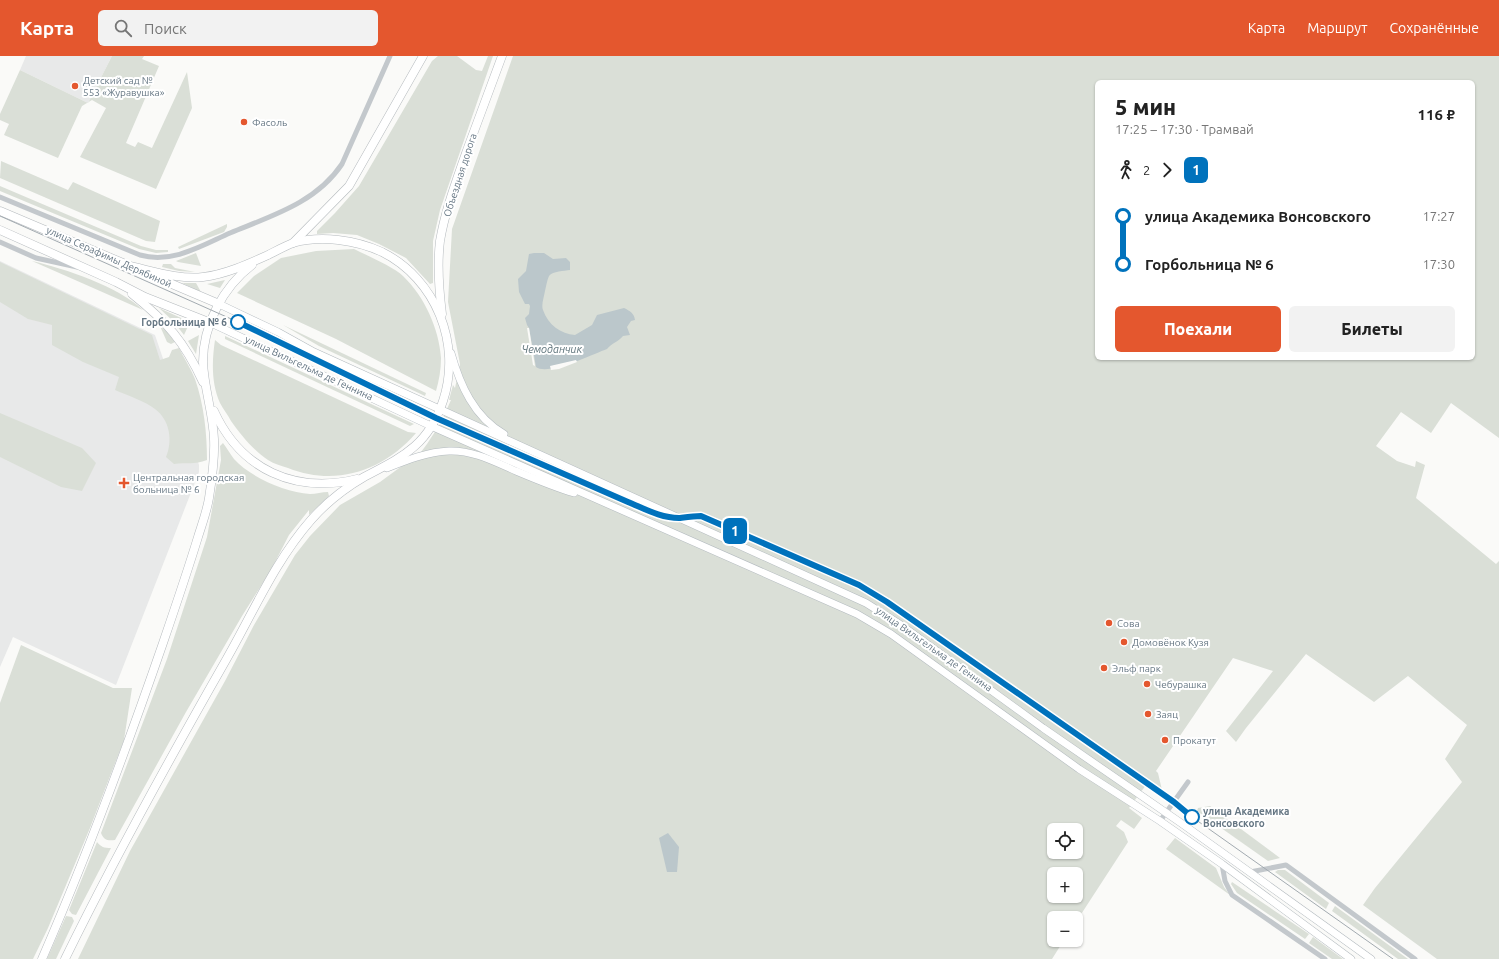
<!DOCTYPE html>
<html lang="ru">
<meta charset="utf-8">
<style>
:root{--surface:#fff;--page:#f2f2f2;--text:#222;--muted:#767676;--accent:#e4572e}
body{margin:0;font-family:Ubuntu,sans-serif;background:var(--page);color:var(--text);height:100vh;display:flex;flex-direction:column;font-size:15px;white-space:nowrap}
*{box-sizing:border-box;margin:0}
p{font-size:13px;color:var(--muted)}
.icon{flex:none;width:22px;height:22px;fill:none;stroke:currentColor;stroke-width:2;stroke-linecap:round;stroke-linejoin:round}
.map{position:relative;flex:1;overflow:hidden}
.side{position:absolute;left:1095px;top:24px;width:380px;height:280px;display:flex;flex-direction:column;background:var(--surface);border-radius:6px;box-shadow:0 1px 3px #0004}
.side>*{flex:none}
.badge{padding:0 8px;border-radius:6px;font-size:14px;line-height:26px}
.fabs{position:absolute;left:1047px;top:767px;display:grid;gap:8px}
.fabs a{display:grid;place-items:center;width:36px;height:36px;border-radius:6px;background:var(--surface);box-shadow:0 1px 3px #0004;font-size:20px}
.map>.badge{position:absolute;translate:-50% -50%;box-shadow:0 0 0 2px #fff}
.legs{display:flex;align-items:center;gap:6px;height:44px;padding:0 20px;font-size:13px}
.legs p{margin-inline-start:auto}
.summary{display:flex;align-items:center;justify-content:space-between;height:68px;padding:0 20px}
h1{font-size:22px;font-weight:800;line-height:30px}
.action{display:flex;gap:8px;margin-top:auto;padding:8px 20px}
.action a{flex:1;height:46px;border-radius:6px;background:var(--accent);color:#fff;font-size:16px;font-weight:800;line-height:46px;text-align:center}
.action a+a{background:var(--page);color:var(--text)}
ul{padding:0 20px;list-style:none}
li{display:flex;align-items:center;gap:14px;height:48px;font-size:15px}
li i{display:grid;place-items:center;width:6px;height:100%;margin:0 5px;background:currentColor}
li i::after{content:'';width:10px;height:10px;margin:-5px;border:3px solid;border-radius:50%;background:var(--surface)}
li p{margin-inline-start:auto}
li:first-child i{background:linear-gradient(#0000 50%,currentColor 0)}
li:last-child i{background:linear-gradient(currentColor 50%,#0000 0)}
header{display:flex;align-items:center;gap:24px;box-sizing:border-box;height:56px;padding:0 20px;background:var(--accent);color:#fff}
header strong{font-size:19px}
nav{display:flex;gap:22px;margin-inline-start:auto;font-size:14px}
.search{width:280px;height:36px;background:var(--page);display:flex;align-items:center;gap:10px;box-sizing:border-box;padding:0 14px;border-radius:6px;color:var(--muted);font-size:15px}
.map>svg:first-child{display:block}
.built{fill:#e8e9e9}
.green{fill:#dadfd7;fill-rule:evenodd}
.water{fill:#bbc7cb}
.pier{fill:#fafaf8}
.lines{fill:none;stroke-linecap:round;stroke-linejoin:round}
.secondary-casing{stroke:#b3babf;stroke-width:8}
.primary-casing{stroke:#b5babe;stroke-width:9}
.minor{stroke:#c3c8cc;stroke-width:5}
.secondary{stroke:#fff;stroke-width:7}
.primary{stroke:#fff;stroke-width:8}
.tram{stroke:#a2aab0;stroke-width:1}
.line-1-casing{stroke:#fff;stroke-width:9}
.line-1{stroke:#0072bc;stroke-width:6}
.poi-dot{fill:#e4572e;stroke:#fff;stroke-width:1.5}
.stop-1-dot{fill:#fff;stroke:#0072bc;stroke-width:2}
.labels{text-anchor:middle;dominant-baseline:central;stroke-width:4;stroke-linejoin:round;paint-order:stroke}
.poi-label{font-size:10px;fill:#657683;stroke:#fff;text-anchor:start}
.street-label{font-size:10px;fill:#657683;stroke:#fff}
.stop-label{font-size:10px;font-weight:bold;fill:#657683;stroke:#fff;text-anchor:end}
.water-label{font-size:11px;font-style:italic;fill:#60757c;stroke:#fff}
</style>
<header>
<strong>Карта</strong>
<div class="search"><svg class="icon" aria-label="search" viewBox="0 0 24 24"><circle cx="10" cy="10" r="6"/><path d="M15 15l6 6"/></svg>Поиск</div>
<nav><a>Карта</a><a>Маршрут</a><a>Сохранённые</a></nav>
</header>
<div class="map">
<svg width="1499" height="903" viewBox="0 0 1499 903">
<rect width="100%" height="100%" fill="#fafaf8"/>
<!-- built -->
<g class="built">
<polygon points="26,0 112,0 88,47 20,14"/>
<polygon points="0,205 155,279 199,409 199,416 116,629 13,581 0,611"/>
</g>
<!-- green -->
<g class="green">
<polygon points="112,0 144,0 142,3 159,10 126,87 135,91 138,86 152,92 187,16 192,52 156,133 80,101 106,52 92,44 82,50 58,102 4,79 9,68 0,64 0,58 20,14 88,47"/>
<polygon points="438,0 457,0 476,14 482,15 488,0 493,0 440,154 433,185 433,227 430,228 406,202 379,188 357,179 333,177 317,178 317,175 335,157 359,130 432,5"/>
<path d="M513,0H1499V382L1451,347L1431,377L1401,356L1376,390L1397,405L1415,411L1416,405L1425,409L1416,442L1496,508L1499,505V903H1437L1363,849L1375,832L1462,726L1445,703L1467,669L1408,620L1374,646L1306,598L1246,672L1236,686L1226,675L1273,615L1233,602L1156,715L1158,717L1162,734L1149,725L1129,752L1142,762L1134,773L1121,764L1116,770L1124,776L1128,786L1076,866V862H1054V884H1064L1052,903H78L130,795L225,625L254,569L295,499L310,480L340,449L380,426L421,396L427,388L440,368L451,344H449L453,329L455,332L460,308L448,246L452,173ZM1097,26H1473V302H1097ZM1054,774H1076V796H1054ZM1054,818H1076V840H1054Z"/>
<polygon points="1,105 68,134 73,126 160,165 155,186 146,185 0,122"/>
<polygon points="0,130 141,190 156,194 168,194 168,196 156,197 139,193 0,135"/>
<polygon points="227,168 227,171 224,176 179,193 178,191"/>
<path d="M354,193C366,199 394,211 403,220C424,240 439,272 441,302C441,314 439,324 436,335L336,283L237,237L254,220L281,202L316,195Z"/>
<polygon points="196,197 201,210 178,206 176,205"/>
<path d="M32,205C66,213 117,230 143,254Z"/>
<path d="M0,206L152,279L160,304L169,301L172,294L179,292C184,302 191,313 195,323C204,349 207,377 207,404C194,409 187,406 174,408L166,401C173,385 170,364 155,353C147,346 126,339 115,334L119,321L83,306L52,289V269L28,263L0,246Z"/>
<polygon points="163,208 171,208 175,212 195,216 179,215 162,211"/>
<polygon points="225,224 220,232 207,228"/>
<polygon points="182,227 196,227 201,236"/>
<polygon points="159,252 190,266 184,279 173,265"/>
<polygon points="283,269 426,337 425,340 319,290"/>
<polygon points="160,270 167,276 175,286 171,288 167,286"/>
<polygon points="199,279 196,298 188,285"/>
<polygon points="225,280 414,368 410,370 225,283"/>
<path d="M215,284L221,289L408,376L416,377C383,415 336,431 288,412C282,410 274,408 268,404C254,395 240,378 231,365C228,359 223,353 220,347C211,327 212,304 215,284Z"/>
<polygon points="0,357 82,392 96,407 82,435 61,431 0,401"/>
<path d="M223,387C227,392 230,398 234,403C250,421 285,436 310,438C316,438 322,436 328,436L329,440L309,459V454L289,479L271,514L242,560L186,656L115,784C107,785 104,784 101,777L167,603L207,481L221,404L220,390Z"/>
<polygon points="21,589 113,632 132,632 124,684 90,772 48,872 33,903 0,903 0,647"/>
<polygon points="1210,750 1280,802 1268,805 1197,755 1198,752"/>
<polygon points="1175,782 1216,812 1224,831 1230,839 1166,793"/>
<path d="M97,786C101,791 104,792 111,792L76,859L72,858L69,854Z"/>
<polygon points="1278,814 1285,814 1329,847 1326,853 1275,816"/>
<polygon points="1232,826 1309,878 1305,883 1237,837 1231,828"/>
<polygon points="1335,850 1408,903 1398,903 1332,855"/>
<polygon points="66,860 72,861 74,865 56,903 47,903"/>
<polygon points="1313,881 1343,903 1332,903 1309,887"/>
</g>
<!-- water -->
<g class="water">
<path d="M534,197H544L553,203L566,202L570,206V214C564,215 553,215 549,220C547,224 546,231 545,235C544,241 541,249 543,254C548,269 561,278 575,279L592,269L597,259L624,252C630,255 634,257 635,264L631,265L627,271L630,279L623,280C618,286 612,287 607,293C593,298 548,320 536,311L529,272L527,269L525,262L529,258L530,250L529,248H525L519,236L518,223L526,215L529,198Z"/>
<polygon points="668,777 679,791 677,816 667,816 659,782"/>
</g>
<!-- pier -->
<g class="pier">
<polygon points="527,272 529,272 535,310 533,309"/>
<polygon points="576,304 577,306 559,313 551,314 550,310"/>
</g>
<g class="lines">
<defs>
<g id="secondary">
<polyline points="219,248 278,276 314,296 866,547 901,569 1043,672 1181,767 1371,903"/>
<polyline points="211,267 431,370 857,558 891,578 1079,713 1160,765 1222,808 1351,903"/>
<path d="M451,297C460,329 474,361 504,378"/>
<path d="M387,412C407,404 427,396 449,395C473,394 495,406 516,415C535,423 554,431 574,437"/>
</g>
<g id="primary">
<polyline points="0,155 130,210"/>
<polyline points="0,174 116,226 145,241 211,267"/>
<polyline points="293,187 349,130 423,0"/>
<polyline points="146,217 219,248"/>
<path d="M132,238C167,266 184,285 203,326"/>
<path d="M442,258C439,234 437,209 440,185C445,155 456,126 466,97C478,65 490,32 502,0"/>
<path d="M214,355C241,414 295,438 357,423"/>
<path d="M42,903C87,800 126,694 163,587C175,552 187,517 198,481C202,468 207,455 209,442C212,423 215,403 214,383C213,357 204,332 203,306C203,269 223,231 252,209"/>
<path d="M65,903C115,801 170,702 226,604C253,557 275,505 311,464C326,447 345,432 364,421C402,401 428,390 443,345C462,288 436,223 382,196C356,184 321,179 293,187C285,190 276,195 268,199C248,208 226,218 203,221C178,224 150,214 125,209"/>
</g>
</defs>
<!-- secondary casing -->
<use href="#secondary" class="secondary-casing"/>
<!-- primary casing -->
<use href="#primary" class="primary-casing"/>
<!-- minor -->
<g class="minor">
<path d="M0,141L140,199C172,208 201,190 230,177C271,160 316,147 342,108L390,0"/>
<polyline points="0,186 36,202 77,211"/>
<polyline points="1160,765 1188,726"/>
<polyline points="1222,808 1225,825 1232,839 1325,903"/>
<polyline points="1250,816 1286,809 1415,903"/>
</g>
<!-- secondary -->
<use href="#secondary" class="secondary"/>
<!-- primary -->
<use href="#primary" class="primary"/>
<!-- tram -->
<path class="tram" d="M0,160L238,266L436,362L628,446C645,453 661,462 679,462C687,461 694,460 701,460L859,529L887,546L1174,746L1192,761L1393,903"/>
</g>
<g class="lines">
<defs>
<path id="line-1" d="M238,266L436,362L628,446C645,453 661,462 679,462C687,461 694,460 701,460L859,529L887,546L1174,746L1192,761"/>
</defs>
<!-- line-1 casing -->
<use href="#line-1" class="line-1-casing"/>
<!-- line-1 -->
<use href="#line-1" class="line-1"/>
</g>
<!-- markers -->
<g class="poi-dot">
<circle cx="75" cy="30" r="4"/>
<circle cx="244" cy="66" r="4"/>
<path d="M122 421h4v4h4v4h-4v4h-4v-4h-4v-4h4z"/>
<circle cx="1109" cy="567" r="4"/>
<circle cx="1124" cy="586" r="4"/>
<circle cx="1104" cy="612" r="4"/>
<circle cx="1147" cy="628" r="4"/>
<circle cx="1148" cy="658" r="4"/>
<circle cx="1165" cy="684" r="4"/>
</g>
<g class="stop-1-dot">
<circle cx="238" cy="266" r="7"/>
<circle cx="1192" cy="761" r="7"/>
</g>
<g class="labels">
<!-- poi labels -->
<g class="poi-label">
<text x="83" y="24">Детский сад №<tspan x="83" dy="12">553 «Журавушка»</tspan></text>
<text x="252" y="66">Фасоль</text>
<text x="133" y="421">Центральная городская<tspan x="133" dy="12">больница № 6</tspan></text>
<text x="1117" y="567">Сова</text>
<text x="1132" y="586">Домовёнок Кузя</text>
<text x="1112" y="612">Эльф парк</text>
<text x="1155" y="628">Чебурашка</text>
<text x="1156" y="658">Заяц</text>
<text x="1173" y="684">Прокатут</text>
</g>
<!-- street labels -->
<g class="street-label">
<text transform="translate(460 119) rotate(-72)">Объездная дорога</text>
<text transform="translate(109 201) rotate(24)">улица Серафимы Дерябиной</text>
<text transform="translate(309 312) rotate(25)">улица Вильгельма де Геннина</text>
<text transform="translate(934 593) rotate(35)">улица Вильгельма де Геннина</text>
</g>
<!-- stop labels -->
<g class="stop-label">
<text x="227" y="266">Горбольница № 6</text>
<text x="1203" y="755" text-anchor="start">улица Академика<tspan x="1203" dy="12">Вонсовского</tspan></text>
</g>
<!-- water labels -->
<g class="water-label">
<text x="552" y="293">Чемоданчик</text>
</g>
</g>
</svg>
<div class="fabs">
<a><svg class="icon" aria-label="locate" viewBox="0 0 24 24"><circle cx="12" cy="12" r="6"/><path d="M12 2v4M12 18v4M2 12h4M18 12h4"/></svg></a>
<a>+</a>
<a>−</a>
</div>
<b class="badge" style="left:735px;top:475px;background:#0072bc;color:#fff">1</b>
<section class="side">
<div class="summary"><div><h1>5 мин</h1><p>17:25 – 17:30 · Трамвай</p></div><b>116 ₽</b></div>
<div class="legs"><svg class="icon" aria-label="walk" viewBox="0 0 24 24"><circle cx="13" cy="4" r="2"/><path d="M13 8l-2 6 4 7M11 14l-3 7M7 12l3-4h3l4 4"/></svg>2<svg class="icon" aria-label="forward" viewBox="0 0 24 24"><path d="M9 5l7 7-7 7"/></svg><b class="badge" style="background:#0072bc;color:#fff">1</b></div>
<ul>
<li><i style="color:#0072bc"></i><b>улица Академика Вонсовского</b><p>17:27</p></li>
<li><i style="color:#0072bc"></i><b>Горбольница № 6</b><p>17:30</p></li>
</ul>
<div class="action"><a>Поехали</a><a>Билеты</a></div>
</section>
</div>
